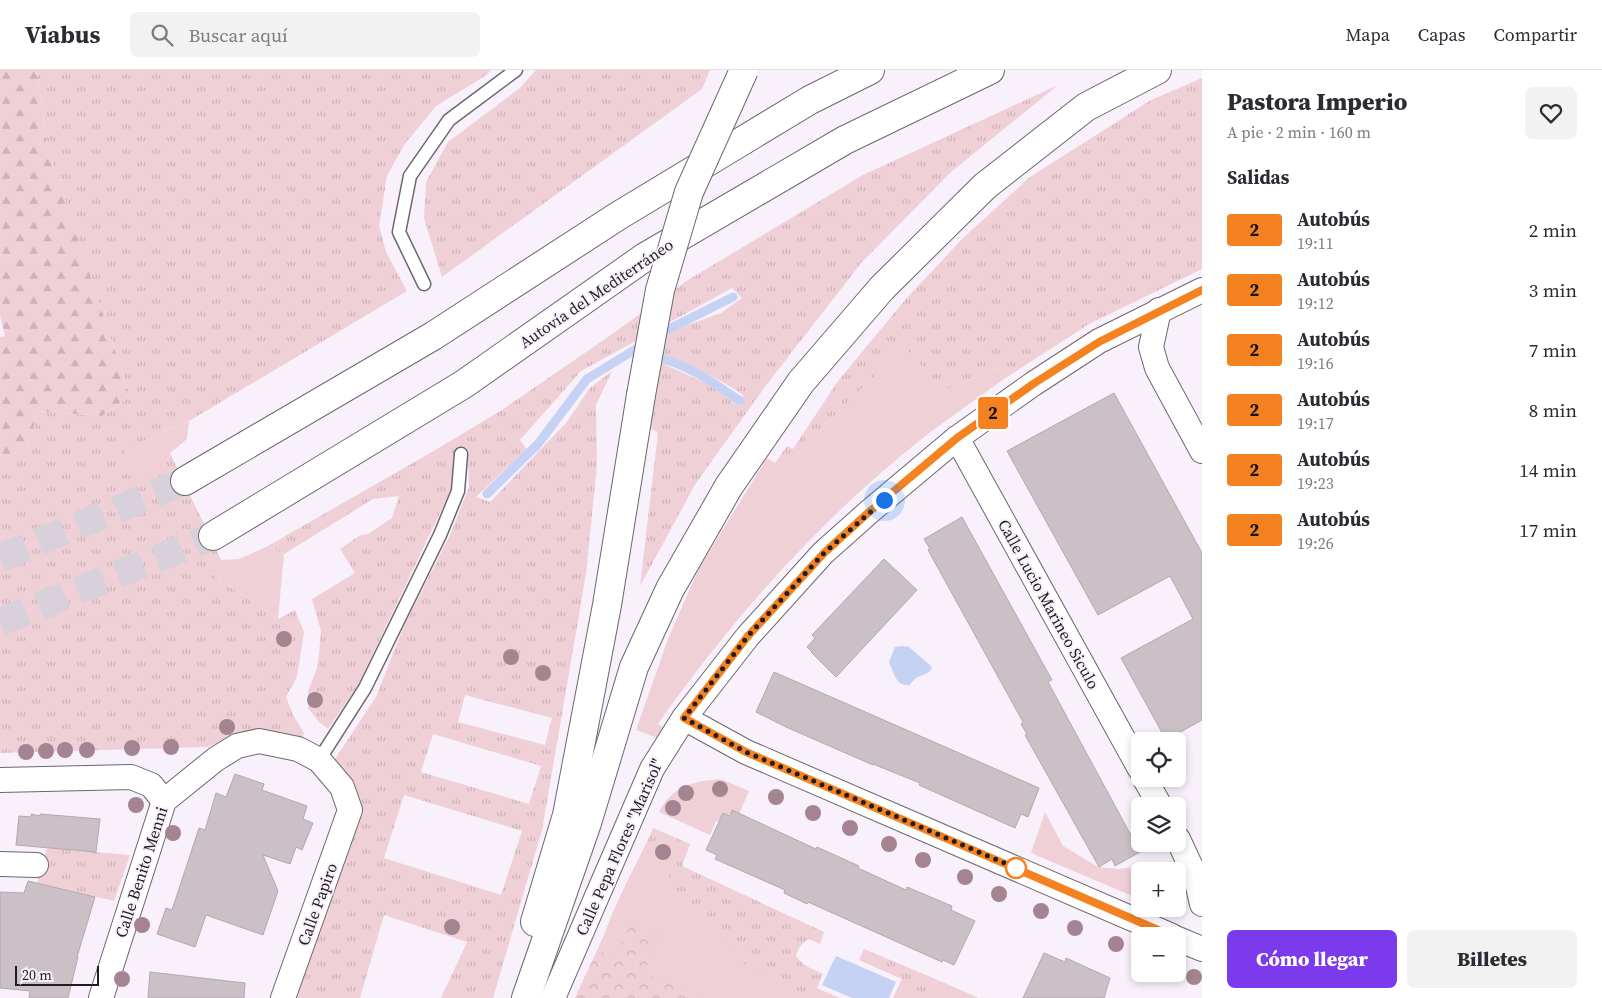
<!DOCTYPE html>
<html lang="es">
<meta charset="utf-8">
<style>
:root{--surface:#fff;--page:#f2f2f3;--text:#2b2b33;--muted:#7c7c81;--line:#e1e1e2;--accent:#7c3aed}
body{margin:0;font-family:"Source Serif 4",serif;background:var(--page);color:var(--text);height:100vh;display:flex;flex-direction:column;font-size:19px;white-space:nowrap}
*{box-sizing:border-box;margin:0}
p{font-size:16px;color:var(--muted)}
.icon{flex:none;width:28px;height:28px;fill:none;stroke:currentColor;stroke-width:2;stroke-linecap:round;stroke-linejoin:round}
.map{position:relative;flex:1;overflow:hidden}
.panel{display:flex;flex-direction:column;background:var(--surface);width:400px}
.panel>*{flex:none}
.badge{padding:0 10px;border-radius:4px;font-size:18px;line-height:32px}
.controls{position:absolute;left:1131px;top:662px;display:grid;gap:10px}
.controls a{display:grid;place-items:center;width:55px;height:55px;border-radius:8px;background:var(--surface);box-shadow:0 2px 8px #0003;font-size:25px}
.scale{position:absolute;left:15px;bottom:12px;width:84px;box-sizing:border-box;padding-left:5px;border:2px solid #211e22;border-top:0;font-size:14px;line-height:18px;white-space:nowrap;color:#211e22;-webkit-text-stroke:4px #f8f0fb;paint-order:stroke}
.you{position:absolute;width:25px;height:25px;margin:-12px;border:4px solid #fff;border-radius:50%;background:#1a73e8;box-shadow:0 0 0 8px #1a73e833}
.map>.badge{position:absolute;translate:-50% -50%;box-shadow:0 0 0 2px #fff}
h2{padding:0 25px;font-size:19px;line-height:45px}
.round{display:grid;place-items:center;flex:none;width:52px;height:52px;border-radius:8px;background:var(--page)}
.summary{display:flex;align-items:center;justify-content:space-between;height:85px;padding:0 25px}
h1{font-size:24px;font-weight:800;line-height:38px}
.action{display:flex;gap:10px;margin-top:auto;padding:10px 25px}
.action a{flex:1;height:58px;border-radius:8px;background:var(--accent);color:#fff;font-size:20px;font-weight:800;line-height:58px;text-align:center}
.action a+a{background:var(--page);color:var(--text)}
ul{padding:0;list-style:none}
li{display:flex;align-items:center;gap:15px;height:60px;padding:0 25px}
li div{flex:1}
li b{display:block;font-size:19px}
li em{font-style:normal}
li .badge{min-width:55px;font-weight:700;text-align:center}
header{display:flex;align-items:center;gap:30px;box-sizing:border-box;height:70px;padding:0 25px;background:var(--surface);border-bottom:1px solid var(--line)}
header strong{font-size:24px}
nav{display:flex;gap:28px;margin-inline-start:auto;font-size:18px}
.search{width:350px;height:45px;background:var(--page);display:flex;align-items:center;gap:12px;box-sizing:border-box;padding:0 18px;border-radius:8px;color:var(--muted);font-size:19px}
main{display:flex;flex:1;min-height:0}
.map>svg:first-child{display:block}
.grass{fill:url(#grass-tufts);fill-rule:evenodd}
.forest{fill:url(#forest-firs)}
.park{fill:url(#park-crowns)}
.garden{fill:#efd0d6}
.water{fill:#c6d2f4}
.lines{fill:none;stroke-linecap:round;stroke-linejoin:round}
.stream{stroke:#c6d2f4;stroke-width:9}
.building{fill:#ccc0c7;stroke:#b3a8af}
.highway-tunnel{stroke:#d8d0da;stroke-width:28;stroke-dasharray:28 14;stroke-linecap:butt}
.lane-casing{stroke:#6d6670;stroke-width:15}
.street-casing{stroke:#6d6670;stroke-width:26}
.highway-casing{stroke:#6d6670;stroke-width:30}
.lane{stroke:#fff;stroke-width:12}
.street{stroke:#fff;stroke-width:24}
.highway{stroke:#fff;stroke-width:28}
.highway-bridge-casing{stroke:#6d6670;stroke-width:30;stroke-linecap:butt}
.highway-bridge{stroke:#fff;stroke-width:28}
.tree{fill:#a48490}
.line-casing{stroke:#fff;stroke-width:11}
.line{stroke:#f58220;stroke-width:8}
.walk{stroke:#211e22;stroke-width:5;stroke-dasharray:0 9}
.stop-dot{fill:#fff;stroke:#f58220;stroke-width:2.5}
.labels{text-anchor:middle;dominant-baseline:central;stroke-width:4;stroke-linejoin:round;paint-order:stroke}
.street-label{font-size:16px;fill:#211e22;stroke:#f8f0fb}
</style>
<header>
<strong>Viabus</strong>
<div class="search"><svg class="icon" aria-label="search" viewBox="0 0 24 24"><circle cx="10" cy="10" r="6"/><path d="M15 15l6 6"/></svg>Buscar aquí</div>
<nav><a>Mapa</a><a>Capas</a><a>Compartir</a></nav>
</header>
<main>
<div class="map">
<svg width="1202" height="928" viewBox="0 0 1202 928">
<defs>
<pattern id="grass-tufts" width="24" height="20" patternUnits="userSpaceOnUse" patternTransform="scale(1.25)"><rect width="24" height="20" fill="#efd0d6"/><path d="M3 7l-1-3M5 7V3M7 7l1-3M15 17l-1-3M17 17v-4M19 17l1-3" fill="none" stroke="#cdb2b7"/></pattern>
<pattern id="forest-firs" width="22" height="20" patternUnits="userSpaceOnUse" patternTransform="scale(1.25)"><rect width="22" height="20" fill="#efd0d6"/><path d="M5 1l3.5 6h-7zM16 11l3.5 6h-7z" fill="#cdb2b7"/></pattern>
<pattern id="park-crowns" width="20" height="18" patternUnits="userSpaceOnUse" patternTransform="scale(1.25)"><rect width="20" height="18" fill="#efd0d6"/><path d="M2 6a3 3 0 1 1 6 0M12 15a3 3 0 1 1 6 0" fill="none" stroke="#cdb2b7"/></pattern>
</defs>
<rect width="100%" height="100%" fill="#f8f0fb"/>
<!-- grass -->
<g class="grass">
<polygon points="37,0 491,0 485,6 436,36 404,75 387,106 379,156 386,182 407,221 189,351 160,363 152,420 170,383 221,490 204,499 278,549 295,540 304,562 297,607 286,627 293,645 304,663 302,669 223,671 208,677 0,683 0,389 28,377 38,341 102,346 130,326 47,75"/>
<polygon points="536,0 710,0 702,19 442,207 424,148 426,112 448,72 520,18"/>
<polygon points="1202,8 1202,199 1089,254 1004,309 997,298 943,321 904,277 825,355 790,402 775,393 787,376 793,379 838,311 905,230 963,168 1030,107 1151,30"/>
<path d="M1058,15L951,102L862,192L767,314L696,413L640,516L658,363L647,356L659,292L708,314L739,336L744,331L742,324C716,307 690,295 661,283L666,263L721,243L742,228L732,218L581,301L520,370L527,379L476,427L490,432L566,353L590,318L612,301L596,335L597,395L586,504L542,760L493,928H441L467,872L384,845L360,928H292L357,726L347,705L333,692L376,627L404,556L450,465L469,417L468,384L453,387L451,419L439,445L358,615L328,659L319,652L308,638V622L318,595L321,561L312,529L355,503L340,479L359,466L368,464L392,448L399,426L373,429L284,484L268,476L432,382L502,340L605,269L688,210L863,105ZM465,625L552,648L545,675L458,652ZM433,664L541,696L529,734L421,702ZM404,725L522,761L501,825L384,788Z"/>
<path d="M653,758L690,774L682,796L824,862L820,874L809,869C801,874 798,878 796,886L804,895L823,904L817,918L840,928H807L765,910L738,889L685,833L647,772Z"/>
<polygon points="47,778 130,785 114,831 37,813"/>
<polygon points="864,879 933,908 946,928 893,928 902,909 859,890"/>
</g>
<!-- forest -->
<polygon class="forest" points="0,0 37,0 47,75 130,326 102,346 38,341 28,377 0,389 0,267 5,266 0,246"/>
<!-- park -->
<polygon class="park" points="647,772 685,833 738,889 765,910 807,928 575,928"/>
<!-- garden -->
<g class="garden">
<path d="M904,277L943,321L997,298L1004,309C979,327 953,345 928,364C825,444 733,547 658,654L666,659L660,669L636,660L668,569L699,498L767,388L790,402L825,355Z"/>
<polygon points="189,351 187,369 170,383 152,421 123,379"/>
<polygon points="268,476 284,484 278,549 204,499 221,490 239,489"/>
<path d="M721,709L749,721L739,744L732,741L729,745L723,743L718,752L716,751L710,765L659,742C672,716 694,711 721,709Z"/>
<polygon points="1045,742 1063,776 1098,797 1119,799 1133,797 1140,809 1140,824 1130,825 1031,783"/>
<path d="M647,772L685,833L738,889L765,910L807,928H703L644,903L659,867L631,854L612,892C609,889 603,886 602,881C599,863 637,793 647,772Z"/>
<polygon points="933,908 979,928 946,928"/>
</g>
<!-- water -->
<g class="water">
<path d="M902,576L909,577L931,596L932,599C926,607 917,603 910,615C896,617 894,603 889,592L895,577Z"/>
<polygon points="836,886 896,912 889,928 852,928 822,915"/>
</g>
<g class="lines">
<!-- stream -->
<g class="stream">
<polyline points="657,265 733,227"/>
<path d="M651,286C684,292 713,312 740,331"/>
<polyline points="487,424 538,374 587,309 644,274"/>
</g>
</g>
<!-- building -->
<g class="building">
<polygon points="1114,323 1202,483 1202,650 1166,670 1121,588 1193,549 1170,506 1098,545 1007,381"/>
<polygon points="962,447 1052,610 1048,612 1140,782 1115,796 1112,789 1099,797 1025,665 1027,664 1021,654 1023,652 928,480 930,479 924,469"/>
<polygon points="884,489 917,520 836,607 811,582 812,582 807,577 815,568 812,565"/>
<polygon points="774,602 1039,718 1028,747 1021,744 1015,758 919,715 920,713 873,694 873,695 786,657 756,642"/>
<polygon points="235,704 264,714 262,720 307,736 303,749 313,753 302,780 296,777 290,794 263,785 278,821 263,865 206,845 195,877 157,864 166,838 172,840 199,758 205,760 216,723 226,727"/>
<polygon points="732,740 816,779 817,777 859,796 858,798 906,820 907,817 952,836 951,840 975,851 954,895 943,890 942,892 808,832 807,834 784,823 785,820 715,789 717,785 706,780 723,743 730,746"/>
<polygon points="31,744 40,746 40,744 100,749 96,782 16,775 19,746 31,747"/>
<polygon points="28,811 95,827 77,887 78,887 68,928 29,928 30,921 0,918 0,822 24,823"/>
<polygon points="1044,883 1065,892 1066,888 1110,908 1104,928 1023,928"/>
<polygon points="150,902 245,913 244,928 148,928"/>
</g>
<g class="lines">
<!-- highway-tunnel -->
<g class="highway-tunnel">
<polyline points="0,488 185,411"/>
<polyline points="0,552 213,466"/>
</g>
<defs>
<g id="lane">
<polyline points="424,214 399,162 410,106 449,50 516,0"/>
<polyline points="319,690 365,618 440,465 458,421 461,384"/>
</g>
<g id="street">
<polyline points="1159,240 1151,277 1157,298 1202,381"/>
<polyline points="957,368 1140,699"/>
<polyline points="684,648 746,682 1172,866"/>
<polyline points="1145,709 1160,736"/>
<polyline points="0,710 131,707 151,715 164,731"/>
<polyline points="1178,769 1196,808 1202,834"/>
<polyline points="0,794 36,795"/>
<polyline points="1178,869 1202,879"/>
<polyline points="101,928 164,731 216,689 237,676 259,671 298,679 319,690 342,717 350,740 283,928"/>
<polyline points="553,928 652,699 684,648 748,566 823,483 869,442 957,368 1033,314 1099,271 1202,220"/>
</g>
<g id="highway">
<polyline points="185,411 433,266 618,146 810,30 870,0"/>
<polyline points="213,466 464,314 645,187 845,70 990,0"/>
<polyline points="535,852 567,745 607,535 641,325"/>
<polyline points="526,928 587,753 634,597 670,519 729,416 801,312 882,218 985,116 1086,37 1157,0"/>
</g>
</defs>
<!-- lane casing -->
<use href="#lane" class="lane-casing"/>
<!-- street casing -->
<use href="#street" class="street-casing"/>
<!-- highway casing -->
<use href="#highway" class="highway-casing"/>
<!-- lane -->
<use href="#lane" class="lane"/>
<!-- street -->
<use href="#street" class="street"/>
<!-- highway -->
<use href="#highway" class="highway"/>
<defs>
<polyline id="highway-bridge" points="641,325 660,220 689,122 744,0"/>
</defs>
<!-- highway-bridge casing -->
<use href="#highway-bridge" class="highway-bridge-casing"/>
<!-- highway-bridge -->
<use href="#highway-bridge" class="highway-bridge"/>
</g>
<!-- trees -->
<g class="tree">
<circle cx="284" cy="569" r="8"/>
<circle cx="511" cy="587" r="8"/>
<circle cx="543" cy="603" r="8"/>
<circle cx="315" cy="630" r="8"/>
<circle cx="227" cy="657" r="8"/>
<circle cx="171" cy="677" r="8"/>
<circle cx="132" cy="678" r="8"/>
<circle cx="65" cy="680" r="8"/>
<circle cx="87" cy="680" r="8"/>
<circle cx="46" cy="681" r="8"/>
<circle cx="26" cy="682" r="8"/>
<circle cx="720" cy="719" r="8"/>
<circle cx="686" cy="723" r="8"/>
<circle cx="776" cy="727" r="8"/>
<circle cx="136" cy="735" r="8"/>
<circle cx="673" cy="738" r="8"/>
<circle cx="813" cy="743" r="8"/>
<circle cx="850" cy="758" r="8"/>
<circle cx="173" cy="763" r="8"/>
<circle cx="889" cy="774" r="8"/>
<circle cx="663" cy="782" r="8"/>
<circle cx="923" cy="790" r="8"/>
<circle cx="965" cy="807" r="8"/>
<circle cx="999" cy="824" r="8"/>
<circle cx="1041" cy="841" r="8"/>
<circle cx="142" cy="855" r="8"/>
<circle cx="452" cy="857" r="8"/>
<circle cx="1075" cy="858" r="8"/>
<circle cx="1116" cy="874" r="8"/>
<circle cx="1194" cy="907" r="8"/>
<circle cx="122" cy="909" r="8"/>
</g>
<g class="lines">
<defs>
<polyline id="line" points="1172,866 746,682 684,648 748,566 824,483 869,442 957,368 1033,314 1099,272 1202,220"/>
</defs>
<!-- line casing -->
<use href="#line" class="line-casing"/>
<!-- line -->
<use href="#line" class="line"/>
<!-- walk -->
<polyline class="walk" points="884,430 824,483 748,566 684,648 746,682 1016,798"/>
</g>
<!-- markers -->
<circle class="stop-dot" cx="1016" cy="798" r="10"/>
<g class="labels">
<!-- street labels -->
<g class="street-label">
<text transform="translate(596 223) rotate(-34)">Autovía del Mediterráneo</text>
<text transform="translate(1049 534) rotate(61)">Calle Lucio Marineo Siculo</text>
<text transform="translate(619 777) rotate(-66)">Calle Pepa Flores "Marisol"</text>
<text transform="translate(141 802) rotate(-72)">Calle Benito Menni</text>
<text transform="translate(317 834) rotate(-70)">Calle Papiro</text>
</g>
</g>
</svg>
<div class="controls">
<a><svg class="icon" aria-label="locate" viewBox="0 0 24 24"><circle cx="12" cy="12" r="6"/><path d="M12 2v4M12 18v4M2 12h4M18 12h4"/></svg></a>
<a><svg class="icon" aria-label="layers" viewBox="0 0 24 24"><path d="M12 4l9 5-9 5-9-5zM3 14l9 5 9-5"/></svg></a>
<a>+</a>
<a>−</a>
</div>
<div class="scale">20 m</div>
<div class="you" style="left:884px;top:430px"></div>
<b class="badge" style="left:993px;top:343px;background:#f58220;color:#111">2</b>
</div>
<section class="panel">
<div class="summary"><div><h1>Pastora Imperio</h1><p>A pie · 2 min · 160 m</p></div><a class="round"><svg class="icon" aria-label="heart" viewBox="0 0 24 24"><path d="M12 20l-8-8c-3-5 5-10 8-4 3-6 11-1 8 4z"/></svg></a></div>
<h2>Salidas</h2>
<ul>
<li><span class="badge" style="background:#f58220;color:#111">2</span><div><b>Autobús</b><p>19:11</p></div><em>2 min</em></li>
<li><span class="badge" style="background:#f58220;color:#111">2</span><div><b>Autobús</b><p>19:12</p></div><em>3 min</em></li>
<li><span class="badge" style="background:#f58220;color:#111">2</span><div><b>Autobús</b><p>19:16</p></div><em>7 min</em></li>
<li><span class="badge" style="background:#f58220;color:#111">2</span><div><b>Autobús</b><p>19:17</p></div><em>8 min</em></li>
<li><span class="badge" style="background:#f58220;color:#111">2</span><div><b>Autobús</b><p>19:23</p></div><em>14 min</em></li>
<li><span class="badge" style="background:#f58220;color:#111">2</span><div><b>Autobús</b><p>19:26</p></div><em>17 min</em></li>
</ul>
<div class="action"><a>Cómo llegar</a><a>Billetes</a></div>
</section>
</main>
